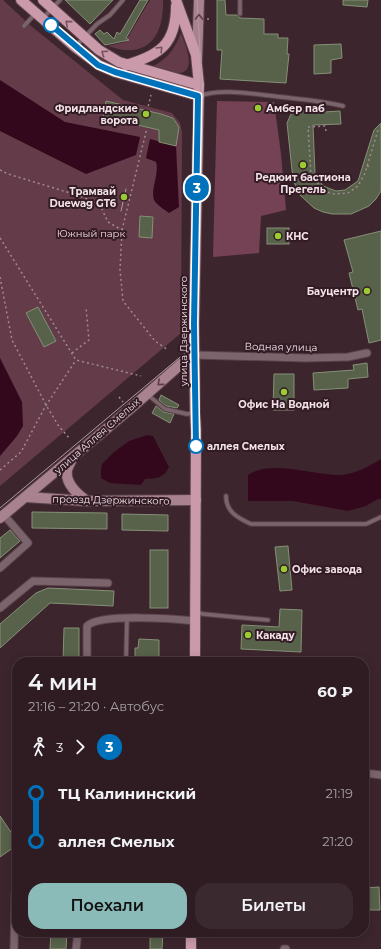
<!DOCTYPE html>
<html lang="ru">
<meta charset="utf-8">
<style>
:root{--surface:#2e1c22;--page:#3a292f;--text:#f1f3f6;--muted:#a7a1a5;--line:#493a40;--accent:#8bbbb9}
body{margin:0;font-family:Montserrat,sans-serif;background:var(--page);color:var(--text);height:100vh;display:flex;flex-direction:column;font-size:15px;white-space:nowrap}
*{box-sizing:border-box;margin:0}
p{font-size:13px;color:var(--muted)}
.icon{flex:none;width:22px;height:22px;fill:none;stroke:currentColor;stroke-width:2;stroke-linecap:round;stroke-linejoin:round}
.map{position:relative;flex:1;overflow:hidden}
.panel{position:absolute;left:12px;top:657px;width:357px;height:280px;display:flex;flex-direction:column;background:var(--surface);border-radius:16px;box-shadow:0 2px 10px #0003,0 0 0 1px var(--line)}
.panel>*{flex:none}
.badge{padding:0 8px;border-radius:13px;font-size:14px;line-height:26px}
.map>.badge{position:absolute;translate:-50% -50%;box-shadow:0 0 0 2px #fff}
.legs{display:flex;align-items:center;gap:6px;height:44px;padding:0 16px;font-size:13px}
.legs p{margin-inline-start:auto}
.summary{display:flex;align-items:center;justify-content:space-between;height:68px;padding:0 16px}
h1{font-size:22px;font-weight:600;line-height:30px}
.action{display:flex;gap:8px;margin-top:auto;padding:8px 16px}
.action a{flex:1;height:46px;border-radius:16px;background:var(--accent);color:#111;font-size:16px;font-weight:600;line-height:46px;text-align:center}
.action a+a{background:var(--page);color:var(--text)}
ul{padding:0 16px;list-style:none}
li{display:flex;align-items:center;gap:14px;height:48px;font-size:15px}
li i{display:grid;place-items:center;width:6px;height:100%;margin:0 5px;background:currentColor}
li i::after{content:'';width:10px;height:10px;margin:-5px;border:3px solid;border-radius:50%;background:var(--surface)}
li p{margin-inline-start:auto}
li:first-child i{background:linear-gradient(#0000 50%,currentColor 0)}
li:last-child i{background:linear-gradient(currentColor 50%,#0000 0)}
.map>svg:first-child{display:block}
.green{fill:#633b49}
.forest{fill:#744254}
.water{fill:#34081c}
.building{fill:#58624a;stroke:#859077}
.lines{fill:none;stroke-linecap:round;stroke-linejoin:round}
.service-casing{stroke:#5a434b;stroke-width:5.5}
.minor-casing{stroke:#5a434b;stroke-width:9}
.secondary-casing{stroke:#5a434b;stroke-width:12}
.primary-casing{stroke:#5a434b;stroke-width:12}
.path{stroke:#9f8b92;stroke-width:1.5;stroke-dasharray:2 3;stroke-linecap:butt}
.service{stroke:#7c646c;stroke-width:3.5}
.minor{stroke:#7c646c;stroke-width:7}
.secondary{stroke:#a9828f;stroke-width:10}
.primary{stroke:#cb9aaa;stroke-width:10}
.tram{stroke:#af9ca2;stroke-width:1}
.oneway{stroke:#5c3f49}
.oneway2{stroke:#775460}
.line-1-casing{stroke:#fff;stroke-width:9}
.line-1{stroke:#0072bc;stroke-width:6}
.stop-1-dot{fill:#fff;stroke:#0072bc;stroke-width:2}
.poi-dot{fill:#9bcb33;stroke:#321b24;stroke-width:1.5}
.labels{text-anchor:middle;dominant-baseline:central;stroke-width:4;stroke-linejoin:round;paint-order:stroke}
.poi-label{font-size:10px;font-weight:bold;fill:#f2e2e7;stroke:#321b24;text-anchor:start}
.park-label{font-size:10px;fill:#f9d6e1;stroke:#321b24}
.street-label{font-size:10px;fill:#f2e2e7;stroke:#321b24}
.stop-label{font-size:10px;font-weight:bold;fill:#f2e2e7;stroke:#321b24;text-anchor:start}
</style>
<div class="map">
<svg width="381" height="949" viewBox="0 0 381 949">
<rect width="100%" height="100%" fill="#3d252d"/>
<!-- green -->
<g class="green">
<polygon points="0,0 3,0 31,26 123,100 172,113 180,123 182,132 181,333 0,486"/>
<path d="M150,0H163C164,37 147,60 108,46L125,42Z"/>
<path d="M181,33C185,44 199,75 176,73C168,72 160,69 152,67C168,58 174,50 181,33Z"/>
</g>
<!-- forest -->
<polygon class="forest" points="217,101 274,102 281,154 286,210 261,216 259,253 213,257"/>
<!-- water -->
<g class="water">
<polygon points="0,80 65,122 140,137 136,155 86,174 0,131"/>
<path d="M150,139L176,146L179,207L169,213C165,210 160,207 156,203C148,193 160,175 156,162L146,158Z"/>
<polygon points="0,358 22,402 23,426 17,436 0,456"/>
<path d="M147,435L153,436L169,467C163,479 157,478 145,479L141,485L110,483L101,478V470L102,464L114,452L129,441Z"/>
<path d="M381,459V499H378L366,506L348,511L293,501H248V475C271,459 315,476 341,475C356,474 369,466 381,459Z"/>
</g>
<!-- building -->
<g class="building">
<polygon points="65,0 113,0 90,24"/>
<polygon points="140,0 148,0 126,38 129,40 105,45 95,34 100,30 104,34 107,32 114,39 117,32 120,34"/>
<polygon points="217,0 225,0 226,15 237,15 240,18 264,19 264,34 278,34 278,38 288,38 287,54 289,54 286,83 220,79 222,50 217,50"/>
<polygon points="343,0 368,0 367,7 343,5"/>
<polygon points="341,44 342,58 331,60 331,73 314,74 314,45"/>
<polygon points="106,101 161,114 173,118 179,127 176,146 159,142 159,130 103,117"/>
<polygon points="297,110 302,110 308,113 340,111 341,124 313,125 315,174 323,186 336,191 345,190 358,181 374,130 381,123 381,191 376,199 369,206 351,214 332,214 323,212 314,208 300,195 294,182 292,170 287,123 291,114"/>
<polygon points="140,216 153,217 152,238 139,237"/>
<rect x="267" y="228" width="22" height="16"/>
<polygon points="381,231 381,340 369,343 362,309 358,310 349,273 353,272 344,240"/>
<polygon points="38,307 56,341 44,347 26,313"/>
<polygon points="367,363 368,377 348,379 348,388 314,390 313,373 354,370 353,365"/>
<polygon points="274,374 294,374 294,410 273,410"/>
<polygon points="161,395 179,405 177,408 166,406 159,400"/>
<polygon points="156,406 164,412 174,414 170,423 152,413"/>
<polygon points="32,512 107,513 107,529 32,528"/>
<polygon points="122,514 168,515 168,531 122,530"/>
<polygon points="10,530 20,541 0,558 0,538"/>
<polygon points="288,546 292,590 280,591 275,547"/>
<rect x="150" y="550" width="18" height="58"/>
<polygon points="48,588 114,591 113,606 50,603 0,648 0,624 36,593"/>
<polygon points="280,609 302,610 301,652 241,649 242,625 279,627"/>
<polygon points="64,628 79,628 79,662 63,662"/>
<polygon points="139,639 159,640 159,662 135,662 135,648 138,648"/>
<polygon points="0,816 17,841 17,845 0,857"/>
<polygon points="379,887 380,910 364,910 364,888"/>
<polygon points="51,932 67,932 66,949 50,949"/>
<polygon points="150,932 163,932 162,949 150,949"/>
</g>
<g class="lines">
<defs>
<g id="service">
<polyline points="240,0 240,14"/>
<polyline points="43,18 60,0"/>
<polyline points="24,26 35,14"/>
<polyline points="76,46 97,24 110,15 123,0"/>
<path d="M200,96C219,88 253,94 273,96C297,99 320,100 343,106"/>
<polyline points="148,395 165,409 187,414 194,413"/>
<path d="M226,496C226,512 238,518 251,524H366L381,517"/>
<polyline points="196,612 203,614 268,620"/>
<polyline points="126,662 127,618"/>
</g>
<g id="minor">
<polyline points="195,355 305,358 348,357 367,353"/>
<polyline points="0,568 28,543 4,515"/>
<polyline points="0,608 33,581 108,583"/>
<path d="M87,662V626C101,613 175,619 195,621"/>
<polyline points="364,773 381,775"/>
<polyline points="14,949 15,894"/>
<polyline points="76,949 78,932"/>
<polyline points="284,949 286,949"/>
</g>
<g id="secondary">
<polyline points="197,59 199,0"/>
<path d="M70,460L71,461C70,463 68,467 67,470C65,483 77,494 87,501"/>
<polyline points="26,497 87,501 196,500"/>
<polyline points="0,518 130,409 181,364 195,355"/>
</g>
<g id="primary">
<polyline points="21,0 75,47 99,65 115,72 199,96"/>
<polyline points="43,0 99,50 119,62 199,85"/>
<polyline points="176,0 196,55 199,85 194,324 195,413 196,430 195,662"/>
<path d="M126,65C160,55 176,44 176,6"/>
<polyline points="191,949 191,932"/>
</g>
</defs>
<!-- service casing -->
<use href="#service" class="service-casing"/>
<!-- minor casing -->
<use href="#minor" class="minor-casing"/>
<!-- secondary casing -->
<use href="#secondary" class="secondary-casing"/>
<!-- primary casing -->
<use href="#primary" class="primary-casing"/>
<!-- path -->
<g class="path">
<polyline points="207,19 212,19"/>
<polyline points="147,111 151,95"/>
<polyline points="326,131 325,126 308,127 311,175 324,191 334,194 348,193 358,186 365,173 378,130"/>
<polyline points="367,166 372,167"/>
<polyline points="0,170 8,174 80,196 100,205 108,222 122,230 120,270 123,301 155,341 168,350"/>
<polyline points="122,230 147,128"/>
<polyline points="0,238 76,360 141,376"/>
<polyline points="0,277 12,340 46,405 58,425 69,438"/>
<polyline points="72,353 89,340 86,307"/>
<polyline points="119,397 123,402"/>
<polyline points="0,470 21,452 45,407 76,360"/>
</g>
<!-- service -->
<use href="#service" class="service"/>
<!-- minor -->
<use href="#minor" class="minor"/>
<!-- secondary -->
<use href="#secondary" class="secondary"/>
<!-- primary -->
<use href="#primary" class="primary"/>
<!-- tram -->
<g class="tram">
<polyline points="121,211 126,189"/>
<polyline points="0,508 185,353 191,347 195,338 201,69 197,0"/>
</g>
</g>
<!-- one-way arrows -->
<defs><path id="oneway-chevron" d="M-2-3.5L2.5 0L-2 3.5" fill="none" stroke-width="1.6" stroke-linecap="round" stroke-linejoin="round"/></defs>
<g class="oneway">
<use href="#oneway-chevron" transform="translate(199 17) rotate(-89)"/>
<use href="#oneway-chevron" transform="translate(160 383) rotate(139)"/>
</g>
<g class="oneway2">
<use href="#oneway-chevron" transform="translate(68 23) rotate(-139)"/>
<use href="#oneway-chevron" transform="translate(160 49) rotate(-46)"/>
<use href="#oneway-chevron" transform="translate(104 53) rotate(-146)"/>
</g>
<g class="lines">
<defs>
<polyline id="line-1" points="51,25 98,65 115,72 198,96 194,324 196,446"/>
</defs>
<!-- line-1 casing -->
<use href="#line-1" class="line-1-casing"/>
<!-- line-1 -->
<use href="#line-1" class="line-1"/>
</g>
<!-- markers -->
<g class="stop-1-dot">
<circle cx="51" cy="25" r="7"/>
<circle cx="196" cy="446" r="7"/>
</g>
<g class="poi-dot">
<circle cx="258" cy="108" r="4"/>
<circle cx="146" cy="114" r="4"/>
<circle cx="303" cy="165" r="4"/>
<circle cx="124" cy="197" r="4"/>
<circle cx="278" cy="236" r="4"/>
<circle cx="367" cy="291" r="4"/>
<circle cx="284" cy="392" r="4"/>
<circle cx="284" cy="569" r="4"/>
<circle cx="248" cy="635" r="4"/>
</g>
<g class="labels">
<!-- poi labels -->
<g class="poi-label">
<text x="138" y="108" text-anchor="end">Фридландские<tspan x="138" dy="12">ворота</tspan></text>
<text x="266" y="108">Амбер паб</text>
<text x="303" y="177" text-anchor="middle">Редюит бастиона<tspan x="303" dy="12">Прегель</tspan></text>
<text x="116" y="191" text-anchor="end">Трамвай<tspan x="116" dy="12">Duewag GT6</tspan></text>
<text x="286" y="236">КНС</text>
<text x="359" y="291" text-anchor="end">Бауцентр</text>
<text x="284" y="404" text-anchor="middle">Офис На Водной</text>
<text x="292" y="569">Офис завода</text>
<text x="256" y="635">Какаду</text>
</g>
<!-- park labels -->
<g class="park-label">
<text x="91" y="233">Южный парк</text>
</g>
<!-- street labels -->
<g class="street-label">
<text transform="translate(183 331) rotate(-90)">улица Дзержинского</text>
<text transform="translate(281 347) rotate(1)">Водная улица</text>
<text transform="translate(97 436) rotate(-41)">улица Аллея Смелых</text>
<text transform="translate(111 500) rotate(1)">проезд Дзержинского</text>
</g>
<!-- stop labels -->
<g class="stop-label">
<text x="207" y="446">аллея Смелых</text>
</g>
</g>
</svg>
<b class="badge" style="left:197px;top:188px;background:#0072bc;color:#fff">3</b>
<section class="panel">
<div class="summary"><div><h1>4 мин</h1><p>21:16 – 21:20 · Автобус</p></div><b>60 ₽</b></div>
<div class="legs"><svg class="icon" aria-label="walk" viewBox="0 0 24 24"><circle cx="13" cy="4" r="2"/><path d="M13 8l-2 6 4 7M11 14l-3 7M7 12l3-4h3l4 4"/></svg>3<svg class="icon" aria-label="forward" viewBox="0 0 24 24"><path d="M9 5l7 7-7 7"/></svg><b class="badge" style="background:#0072bc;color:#fff">3</b></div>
<ul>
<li><i style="color:#0072bc"></i><b>ТЦ Калининский</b><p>21:19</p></li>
<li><i style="color:#0072bc"></i><b>аллея Смелых</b><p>21:20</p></li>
</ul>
<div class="action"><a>Поехали</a><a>Билеты</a></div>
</section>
</div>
